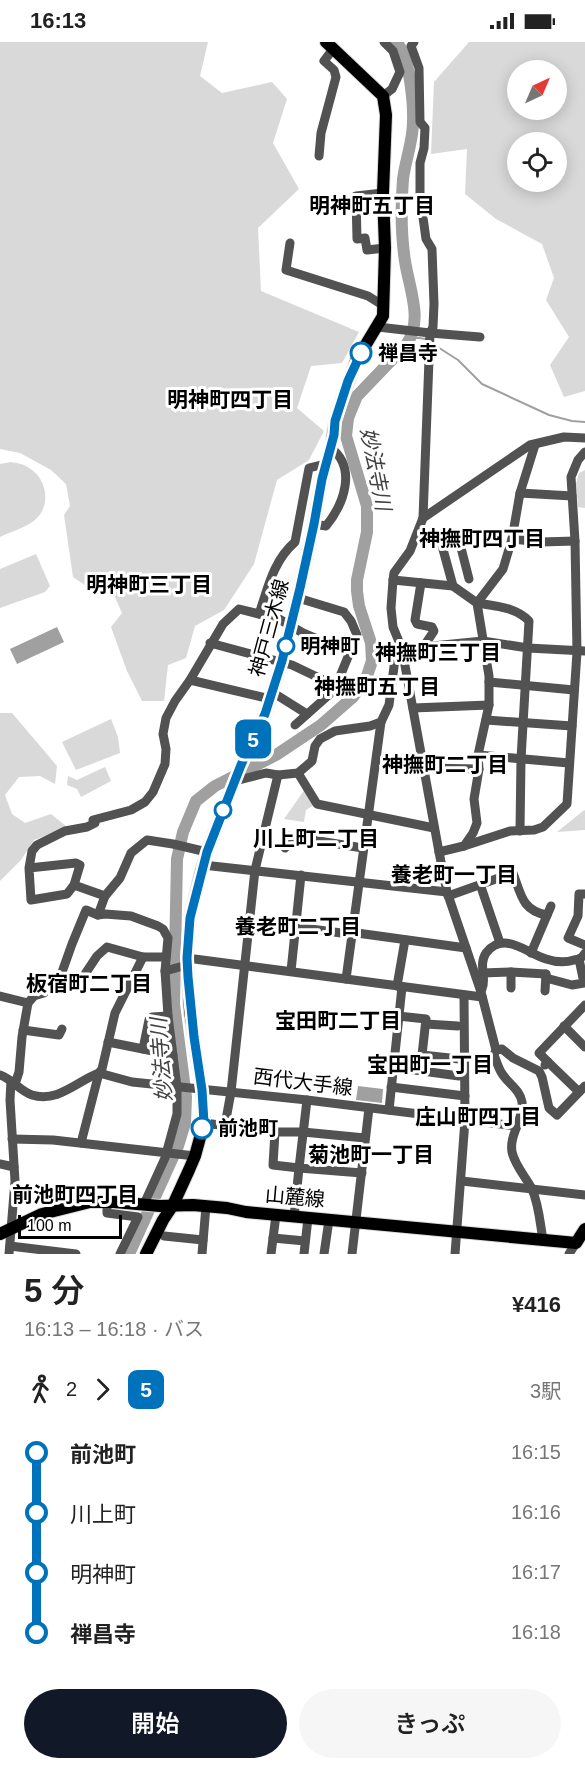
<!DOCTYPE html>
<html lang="ja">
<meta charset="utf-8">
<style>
:root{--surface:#fff;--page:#f6f6f6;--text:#222;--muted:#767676;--accent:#111827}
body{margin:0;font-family:Arial,"Noto Sans JP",sans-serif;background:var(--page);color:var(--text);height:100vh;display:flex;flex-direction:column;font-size:22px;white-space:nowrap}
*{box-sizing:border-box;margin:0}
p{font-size:20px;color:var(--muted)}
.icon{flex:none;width:33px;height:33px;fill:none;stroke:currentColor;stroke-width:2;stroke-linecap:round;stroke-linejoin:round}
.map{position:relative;height:1212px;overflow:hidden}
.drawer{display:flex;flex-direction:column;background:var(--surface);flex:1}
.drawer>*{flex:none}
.badge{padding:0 12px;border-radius:9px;font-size:21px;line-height:39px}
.needle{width:39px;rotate:44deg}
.buttons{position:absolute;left:507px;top:18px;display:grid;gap:12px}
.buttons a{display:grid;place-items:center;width:60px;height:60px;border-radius:50%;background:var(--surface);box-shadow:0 3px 15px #0003;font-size:30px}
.scale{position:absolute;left:18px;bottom:15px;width:104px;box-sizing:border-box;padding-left:6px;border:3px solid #000;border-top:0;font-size:16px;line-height:21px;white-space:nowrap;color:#000;-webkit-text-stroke:4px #fff;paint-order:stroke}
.map>.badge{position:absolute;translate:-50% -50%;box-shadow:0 0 0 3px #fff}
.legs{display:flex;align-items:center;gap:9px;height:66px;padding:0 24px;font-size:20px}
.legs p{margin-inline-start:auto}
.overview{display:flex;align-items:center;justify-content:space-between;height:102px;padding:0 24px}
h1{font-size:33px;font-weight:600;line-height:45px}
.primary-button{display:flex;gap:12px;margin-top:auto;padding:12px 24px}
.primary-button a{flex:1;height:69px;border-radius:36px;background:var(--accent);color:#fff;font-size:24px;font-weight:600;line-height:69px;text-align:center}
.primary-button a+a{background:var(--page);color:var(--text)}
ul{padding:0 24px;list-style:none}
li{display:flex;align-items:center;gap:21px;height:60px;font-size:22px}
li i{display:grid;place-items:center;width:9px;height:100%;margin:0 8px;background:currentColor}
li i::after{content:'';width:15px;height:15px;margin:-8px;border:4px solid;border-radius:50%;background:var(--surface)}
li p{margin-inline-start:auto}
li:first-child i{background:linear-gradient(#0000 50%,currentColor 0)}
li:last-child i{background:linear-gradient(currentColor 50%,#0000 0)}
.status{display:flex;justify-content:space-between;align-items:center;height:42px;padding:0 30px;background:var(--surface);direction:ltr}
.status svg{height:16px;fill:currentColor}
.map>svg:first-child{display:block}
.green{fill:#d9d9d9;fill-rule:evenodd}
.water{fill:#a0a0a0}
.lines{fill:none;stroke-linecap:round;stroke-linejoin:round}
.stream{stroke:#a0a0a0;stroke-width:2}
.river{stroke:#a0a0a0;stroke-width:12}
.major-casing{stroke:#dbdbdb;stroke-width:14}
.minor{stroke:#525252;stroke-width:9}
.major{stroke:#000;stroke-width:12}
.line-1-casing{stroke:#fff;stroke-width:14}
.line-1{stroke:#0072bc;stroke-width:9}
.stop-1-dot{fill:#fff;stroke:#0072bc;stroke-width:3}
.labels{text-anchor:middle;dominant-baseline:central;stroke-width:6;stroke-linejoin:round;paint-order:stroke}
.stop-label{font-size:20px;font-weight:bold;fill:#000;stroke:#fff;text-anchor:start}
.street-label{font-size:20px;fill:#000;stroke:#fff}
.neighbourhood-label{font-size:21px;font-weight:bold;fill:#000;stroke:#fff}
.water-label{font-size:21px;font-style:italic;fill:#414141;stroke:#fff}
</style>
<div class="status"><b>16:13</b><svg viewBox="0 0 49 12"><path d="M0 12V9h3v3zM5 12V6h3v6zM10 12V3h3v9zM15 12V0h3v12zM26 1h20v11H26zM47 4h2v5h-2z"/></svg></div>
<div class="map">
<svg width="585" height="1212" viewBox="0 0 585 1212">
<rect width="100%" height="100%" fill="#fff"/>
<!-- green -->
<g class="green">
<polygon points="0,0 208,0 200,34 222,51 272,40 287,57 273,101 299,147 258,186 261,249 359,290 342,321 311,324 297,366 324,389 309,418 277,438 254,522 224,568 195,584 186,616 168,623 164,659 142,659 127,629 111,585 122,571 110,544 88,545 73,535 64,473 70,464 66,442 51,428 20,411 0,407"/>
<path d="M469,0H585V349L564,355L550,323L569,295L546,258L554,236L542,202L496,177L465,152L467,107L431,112L434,40ZM518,28H556V68H518ZM518,100H556V140H518Z"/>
<path d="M11,420C17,421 24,422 29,426C46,436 51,460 38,475C29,485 12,489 0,495V422Z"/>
<polygon points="585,428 585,466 578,465 576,442 579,431"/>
<polygon points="36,512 50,544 45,550 0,566 0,527"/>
<polygon points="0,671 12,671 57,724 55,742 40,734 19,735 5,753 12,772 25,781 51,772 67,785 34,798 21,818 0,839"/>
<polygon points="111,677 118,695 120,711 76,728 62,700"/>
<polygon points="105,725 111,739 81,755 77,747 67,743 68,734 77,738"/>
<polygon points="305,747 314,763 306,768 304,780 284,777"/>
<polygon points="585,768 585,788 557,790 583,769"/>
</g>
<!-- water -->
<g class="water">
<polygon points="57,585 64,600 17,622 10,607"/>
<polygon points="358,1044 383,1047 382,1061 356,1058"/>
</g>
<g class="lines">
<!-- stream -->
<g class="stream">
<polyline points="411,296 419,296 426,297"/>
<polyline points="433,302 458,318 482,342 549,373 572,379 585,380"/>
</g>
<!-- river -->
<path class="river" d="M129,1212L178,1104L185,1081L186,1055L174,962L177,817L183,790L196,759L215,744L276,713L321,683L353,655L366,637L372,619L371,601L359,564L357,549V538L367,490V464L346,394L348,376L357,354L406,303C424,279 409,246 405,219C401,193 401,163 403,137C405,122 410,107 412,92C415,72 411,14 396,0"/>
<defs>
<g id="major">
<polyline points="0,1192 42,1172 90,1160 114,1160 160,1164 193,1163 227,1166 246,1170 576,1201 585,1187"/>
<polyline points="146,1212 163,1178 173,1163 189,1128 195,1114 204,1081 202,1048 190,969 187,916 190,876 201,830 207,810 222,771 241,723 265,672 282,619 300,546 314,482 322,437 331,406 335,379 341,360 356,319 383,274 385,206 383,151 386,73 383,54 326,0"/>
</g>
</defs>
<!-- major casing -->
<use href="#major" class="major-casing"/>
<!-- minor -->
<g class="minor">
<polyline points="414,0 411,4 419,26 420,80 425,86 424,106 420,121 420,154 426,197 432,207 434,262 433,285 430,291 423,476 410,509 394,531 393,538 391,566 393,585 402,607 439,810"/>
<polyline points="383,54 392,47 400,30 393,9 384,0"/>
<polyline points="319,114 321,91 336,35 334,28 324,19 333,7"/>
<polyline points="383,151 356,154 357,197 365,196 367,208 385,206"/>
<polyline points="290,201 286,228 368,254 384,264"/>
<polyline points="378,285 430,291 480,295"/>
<polyline points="520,451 572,454"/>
<polyline points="423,476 530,403 564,395 585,396"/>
<path d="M314,482L326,484C344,462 357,426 331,406"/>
<polyline points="512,497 541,500 575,499"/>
<path d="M393,538L453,544L477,561L489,634V663L478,713L479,727L474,757L477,781L473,791L464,804L439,810L447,850L481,950L496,1008L494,1013C496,1018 498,1025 501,1030C507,1041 520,1047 522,1060C524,1078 509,1092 512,1110C515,1124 526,1135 532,1147C539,1163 540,1181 543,1198"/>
<polyline points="421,541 415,578 417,582 432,585 434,589 424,604"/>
<polyline points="453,544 441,500 459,498 469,537"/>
<path d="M259,572C268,546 273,519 295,500L309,426L325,422"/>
<polyline points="210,601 292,623 336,644"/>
<polyline points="402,607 483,599 528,606 585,609"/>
<polyline points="190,638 270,657"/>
<polyline points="489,640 574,648"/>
<polyline points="272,650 307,672"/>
<polyline points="413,666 489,663"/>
<polyline points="486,678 572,684"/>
<polyline points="295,683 331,651 336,644 357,593 351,579 344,570 298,556"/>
<polyline points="478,713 569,721"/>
<polyline points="423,726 479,727"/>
<polyline points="298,731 317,762 434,786"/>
<polyline points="235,739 266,731 278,733 298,731 312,719 315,704 320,697 335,689 370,684 381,680 389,663 395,617 402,607"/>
<path d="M520,789L521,717L529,579C516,565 495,564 477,561L503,527L512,497L520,451L535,403"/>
<polyline points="464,804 510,789 534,788 543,785 567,762 577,610 575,499 571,435 578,418 585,410"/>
<polyline points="285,806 287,794 363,806"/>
<polyline points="203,823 447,850"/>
<polyline points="29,826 76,821 80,823 74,843 67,852 31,858 29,826 32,809 37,803 65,789 87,785 95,781 93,778 131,768 145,760 153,750 165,722 166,707 163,692 166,676 175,659 190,638 223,582 239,567 279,577 303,591 350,611"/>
<polyline points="480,842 500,901"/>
<polyline points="74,843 105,854"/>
<polyline points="585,852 579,852 578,874 568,896 585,903"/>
<path d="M448,854L513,831C521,852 522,869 547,873"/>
<polyline points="98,873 105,854 120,836 131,811 147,798 173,802 207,810"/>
<polyline points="250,879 349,892 357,891 466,906"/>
<polyline points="531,911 551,864"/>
<polyline points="187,916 482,955"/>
<polyline points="165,929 187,923"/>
<polyline points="291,929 301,833"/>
<polyline points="511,930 511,946"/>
<polyline points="482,931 511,930 546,932"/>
<polyline points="61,933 79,941 97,914 107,905 143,915 166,915"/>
<polyline points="546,936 572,943 584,941 579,917"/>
<polyline points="346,937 381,680"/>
<polyline points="397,944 405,898"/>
<path d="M482,947C487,936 478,923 486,911C503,888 527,911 546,917C555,920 565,921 574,918C580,917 582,916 585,911"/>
<polyline points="545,949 546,932"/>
<polyline points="0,954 28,961"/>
<polyline points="398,974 426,977 422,1013 459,1017"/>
<polyline points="426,982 458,984"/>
<polyline points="564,984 585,1005"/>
<polyline points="23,988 59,993 62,987"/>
<polyline points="108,1000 173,1013"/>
<polyline points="143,1007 149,978 152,975 168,974"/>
<polyline points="496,1008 502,1007 513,1016 539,1029 542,1035 549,1066 557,1073 585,1044"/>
<polyline points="548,1020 539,1011 585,963"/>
<polyline points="545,1023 548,1020 579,1050"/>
<polyline points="393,1025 459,1034"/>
<polyline points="99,1031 132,1040 307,1058 516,1084"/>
<path d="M0,1033C12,1037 20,1049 32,1053C58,1061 77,1039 99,1031"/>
<polyline points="15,1042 19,1030 22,995 28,961 34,954 44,951 61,933 72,902 86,868 98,873 105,872 131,874 158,884 163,887 168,896 165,929 168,974 177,1045 177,1072 165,1116 144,1162"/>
<polyline points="391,1045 465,1054"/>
<polyline points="307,1058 299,1126 362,1131"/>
<polyline points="389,1068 402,945"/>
<polyline points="204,1081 275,1090 273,1123 299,1126 294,1175"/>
<polyline points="225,1083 231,1050 255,828 278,733"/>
<polyline points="275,1090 303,1090 365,1096"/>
<polyline points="12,1097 53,1098 195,1114"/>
<polyline points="81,1101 99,1031 102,1027 115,971 143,915"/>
<polyline points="0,1122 14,1125"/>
<polyline points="462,1139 585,1153"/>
<polyline points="107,1160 107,1171 138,1175 120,1212"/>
<polyline points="164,1194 203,1198"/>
<polyline points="273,1196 305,1199"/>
<polyline points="10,1204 76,1212"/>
<polyline points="9,1212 15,1139 10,1058 11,1039"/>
<polyline points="202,1212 206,1164"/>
<polyline points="271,1212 276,1173"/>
<polyline points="304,1212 308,1176"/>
<polyline points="324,1212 329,1178"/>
<polyline points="352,1212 369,1066"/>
<polyline points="455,1212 465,1078 464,953"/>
<polyline points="569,1212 576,1201"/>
</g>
<!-- major -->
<use href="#major" class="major"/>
</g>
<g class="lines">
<defs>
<polyline id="line-1" points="202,1086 204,1081 202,1048 194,995 188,935 187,916 190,876 207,810 241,723 265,672 282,619 300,546 314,482 322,437 334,393 335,379 348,339 361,311"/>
</defs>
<!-- line-1 casing -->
<use href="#line-1" class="line-1-casing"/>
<!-- line-1 -->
<use href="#line-1" class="line-1"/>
</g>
<!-- markers -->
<g class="stop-1-dot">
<circle cx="361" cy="311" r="10"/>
<circle cx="286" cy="604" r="8"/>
<circle cx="223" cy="768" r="8"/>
<circle cx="202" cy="1086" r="10"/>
</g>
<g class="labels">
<!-- stop labels -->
<g class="stop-label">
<text x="378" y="311">禅昌寺</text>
<text x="300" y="604">明神町</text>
<text x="218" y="1086">前池町</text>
</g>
<!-- street labels -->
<g class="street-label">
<text transform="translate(269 586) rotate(-75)">神戸三木線</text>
<text transform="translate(303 1040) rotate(7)">西代大手線</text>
<text transform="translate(295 1155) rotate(5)">山麓線</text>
</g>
<!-- neighbourhood labels -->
<g class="neighbourhood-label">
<text x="372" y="163">明神町五丁目</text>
<text x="230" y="357">明神町四丁目</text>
<text x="482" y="496">神撫町四丁目</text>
<text x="149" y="542">明神町三丁目</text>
<text x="438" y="610">神撫町三丁目</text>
<text x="377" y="644">神撫町五丁目</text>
<text x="445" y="722">神撫町二丁目</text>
<text x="316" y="796">川上町二丁目</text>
<text x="454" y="832">養老町一丁目</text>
<text x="298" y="884">養老町二丁目</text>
<text x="89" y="941">板宿町二丁目</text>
<text x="338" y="978">宝田町二丁目</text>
<text x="430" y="1022">宝田町一丁目</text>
<text x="478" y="1074">庄山町四丁目</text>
<text x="371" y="1112">菊池町一丁目</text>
<text x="75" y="1152">前池町四丁目</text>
</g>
<!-- water labels -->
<g class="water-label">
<text transform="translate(376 427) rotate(79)">妙法寺川</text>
<text transform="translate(161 1018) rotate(-94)">妙法寺川</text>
</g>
</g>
</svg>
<div class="buttons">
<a><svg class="needle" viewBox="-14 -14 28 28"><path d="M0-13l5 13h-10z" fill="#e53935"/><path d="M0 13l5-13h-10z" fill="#767676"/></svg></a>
<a><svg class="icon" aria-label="locate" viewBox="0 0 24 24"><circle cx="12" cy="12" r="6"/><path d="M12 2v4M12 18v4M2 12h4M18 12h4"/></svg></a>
</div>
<div class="scale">100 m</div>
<b class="badge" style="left:253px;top:697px;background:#0072bc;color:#fff">5</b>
</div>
<section class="drawer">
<div class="overview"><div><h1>5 分</h1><p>16:13 – 16:18 · バス</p></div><b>¥416</b></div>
<div class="legs"><svg class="icon" aria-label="walk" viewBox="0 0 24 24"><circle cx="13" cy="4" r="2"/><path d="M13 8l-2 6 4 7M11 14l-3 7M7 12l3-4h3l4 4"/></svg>2<svg class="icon" aria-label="forward" viewBox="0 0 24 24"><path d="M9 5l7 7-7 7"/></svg><b class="badge" style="background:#0072bc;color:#fff">5</b><p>3駅</p></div>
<ul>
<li><i style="color:#0072bc"></i><b>前池町</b><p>16:15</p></li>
<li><i style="color:#0072bc"></i><span>川上町</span><p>16:16</p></li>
<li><i style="color:#0072bc"></i><span>明神町</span><p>16:17</p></li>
<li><i style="color:#0072bc"></i><b>禅昌寺</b><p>16:18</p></li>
</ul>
<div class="primary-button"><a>開始</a><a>きっぷ</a></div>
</section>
